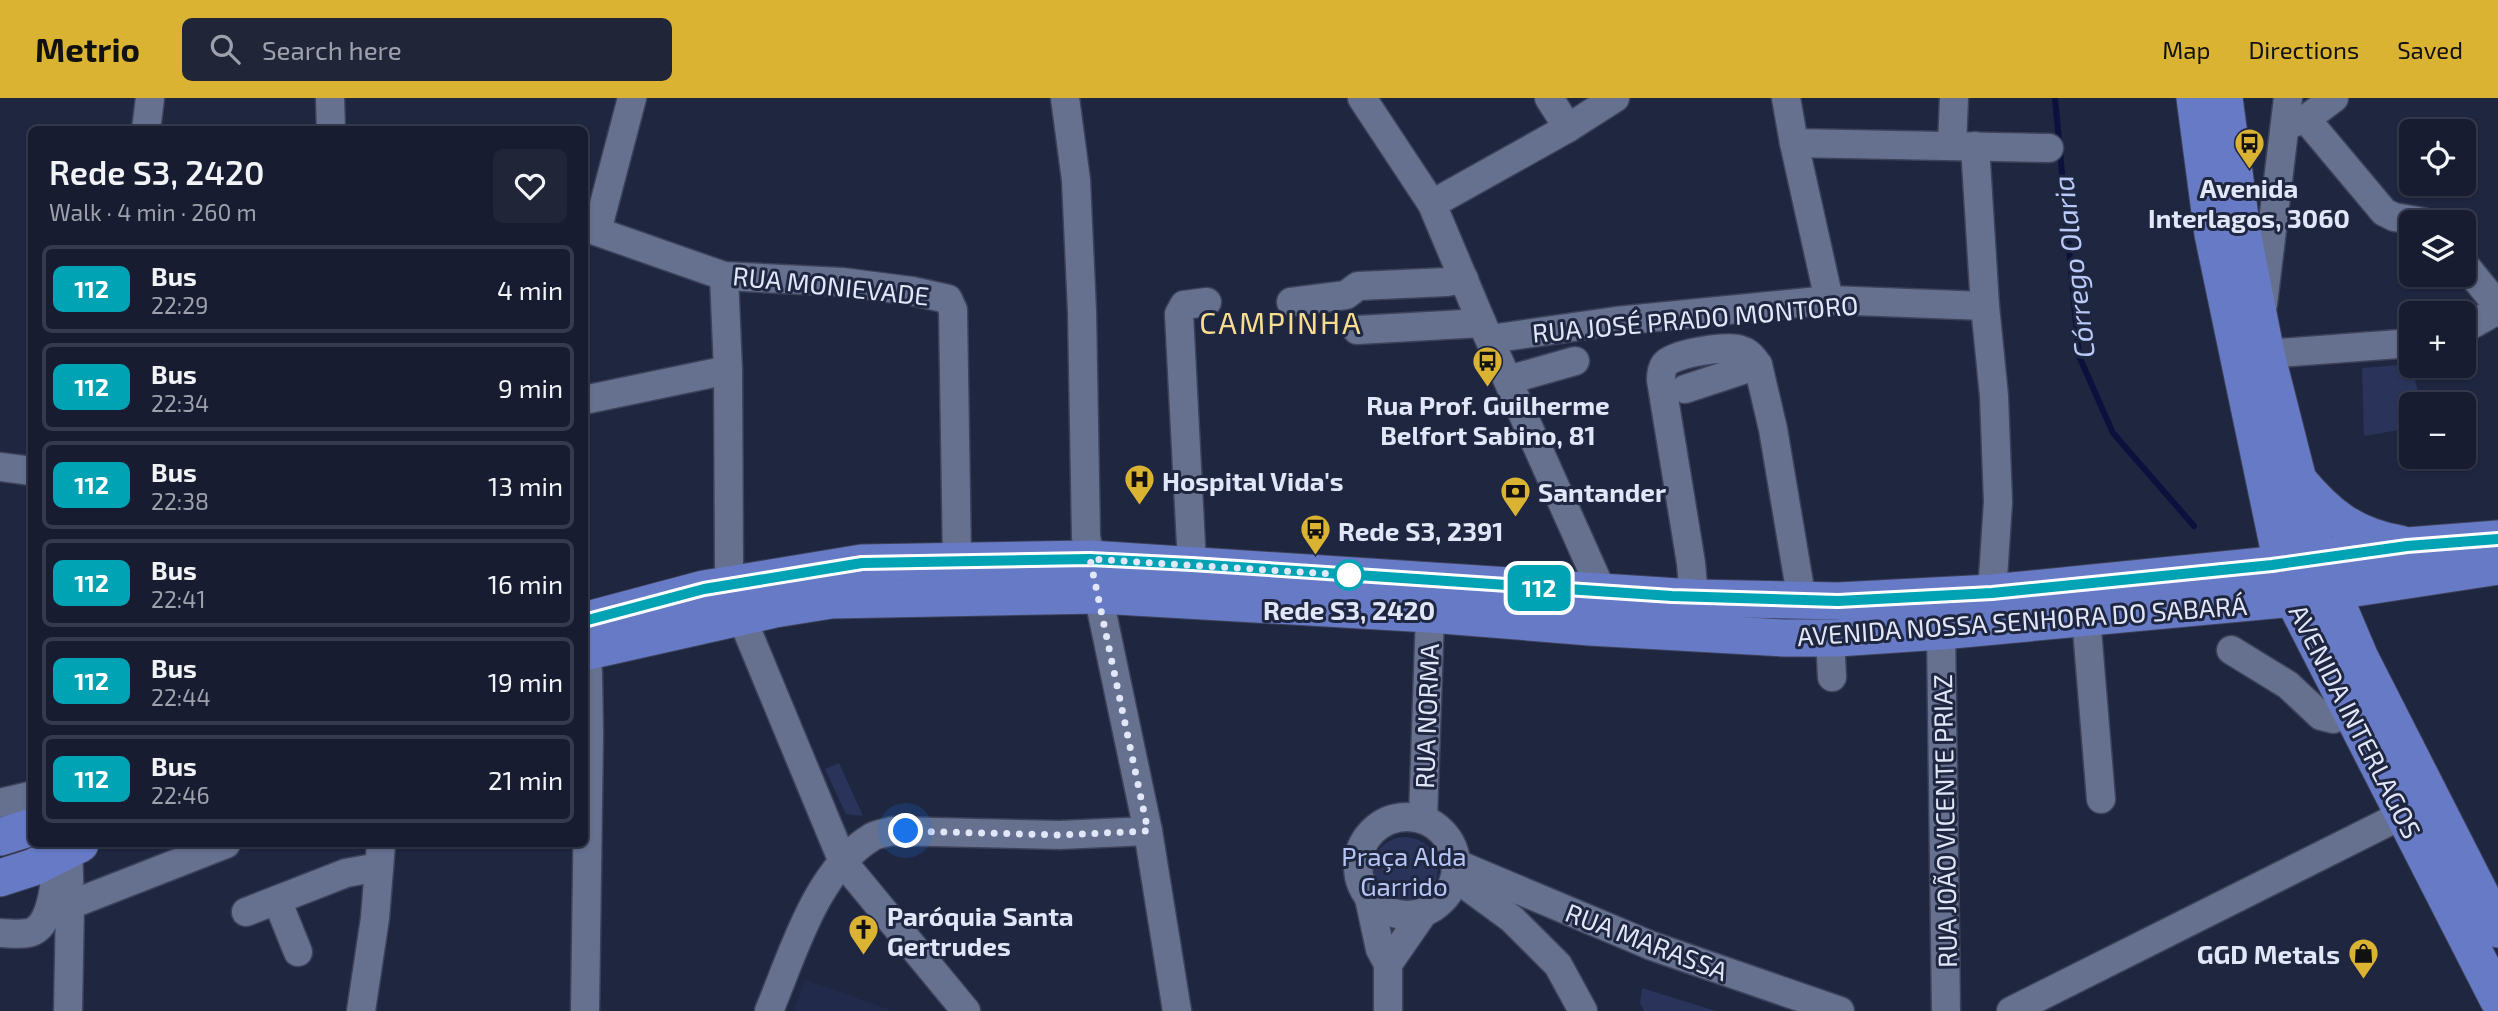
<!DOCTYPE html>
<meta charset="utf-8">
<style>
:root{--surface:#171c30;--page:#202538;--text:#f1f3f6;--muted:#9ea1ab;--line:#363a4c;--accent:#dab333}
body{margin:0;font-family:"Exo 2",sans-serif;background:var(--page);color:var(--text);height:100vh;display:flex;flex-direction:column;font-size:26px;white-space:nowrap}
*{box-sizing:border-box;margin:0}
p{font-size:23px;color:var(--muted)}
.icon{flex:none;width:38px;height:38px;fill:none;stroke:currentColor;stroke-width:2;stroke-linecap:round;stroke-linejoin:round}
.map{position:relative;flex:1;overflow:hidden}
.drawer{position:absolute;left:28px;top:28px;width:560px;height:721px;display:flex;flex-direction:column;background:var(--surface);border-radius:10px;box-shadow:0 2px 5px #0004,0 0 0 2px var(--line)}
.drawer>*{flex:none}
.badge{padding:0 14px;border-radius:10px;font-size:24px;line-height:46px}
.tools{position:absolute;left:2399px;top:21px;display:grid;gap:14px}
.tools a{display:grid;place-items:center;width:77px;height:77px;border-radius:10px;background:var(--surface);box-shadow:0 2px 5px #0004,0 0 0 2px var(--line);font-size:35px}
.you{position:absolute;width:35px;height:35px;margin:-18px;border:5px solid #fff;border-radius:50%;background:#1a73e8;box-shadow:0 0 0 10px #1a73e833}
.map>.badge{position:absolute;translate:-50% -50%;box-shadow:0 0 0 4px #fff}
.round{display:grid;place-items:center;flex:none;width:74px;height:74px;border-radius:10px;background:var(--page)}
.summary{display:flex;align-items:center;justify-content:space-between;height:119px;padding:0 21px}
h1{font-size:33px;font-weight:600;line-height:52px}
ul{padding:0;list-style:none}
li{display:flex;align-items:center;gap:21px;height:88px;margin:0 14px 10px;padding:0 7px;border:4px solid var(--line);border-radius:10px}
li div{flex:1}
li b{display:block;font-size:26px}
li em{font-style:normal}
li .badge{min-width:77px;font-weight:700;text-align:center}
header{display:flex;align-items:center;gap:42px;box-sizing:border-box;height:98px;padding:0 35px;background:var(--accent);color:#111}
header strong{font-size:33px}
nav{display:flex;gap:38px;margin-inline-start:auto;font-size:24px}
.search{width:490px;height:63px;background:var(--page);display:flex;align-items:center;gap:18px;box-sizing:border-box;padding:0 24px;border-radius:10px;color:var(--muted);font-size:26px}
.map>svg:first-child{display:block}
.built{fill:#222a4b}
.green{fill:#2a345b}
.lines{fill:none;stroke-linecap:round;stroke-linejoin:round}
.stream{stroke:#0b113c;stroke-width:6}
.minor-casing{stroke:#3d4259;stroke-width:31}
.major-casing{stroke:#3d4259;stroke-width:39}
.minor{stroke:#66708f;stroke-width:28}
.major{stroke:#677ac6;stroke-width:37}
.line-casing{stroke:#fff;stroke-width:16}
.line{stroke:#00a3b4;stroke-width:10}
.walk{stroke:#e1e7f9;stroke-width:7;stroke-dasharray:0 12.6}
.stop-dot{fill:#fff;stroke:#00a3b4;stroke-width:3.5}
.labels{text-anchor:middle;dominant-baseline:central;stroke-width:6;stroke-linejoin:round;paint-order:stroke}
.poi-label{font-size:26px;font-weight:bold;fill:#e1e7f9;stroke:#1f2640;text-anchor:start}
.street-label{font-size:26px;fill:#e1e7f9;stroke:#1f2640}
.stop-label{font-size:26px;font-weight:bold;fill:#e1e7f9;stroke:#1f2640}
.park-label{font-size:26px;fill:#b7c5f4;stroke:#1f2640}
.water-label{font-size:28px;font-style:italic;fill:#bac9f8;stroke:#1f2640}
.quarter-label{font-size:30px;letter-spacing:2px;fill:#f8dd90;stroke:#1f2640}
</style>
<header>
<strong>Metrio</strong>
<div class="search"><svg class="icon" aria-label="search" viewBox="0 0 24 24"><circle cx="10" cy="10" r="6"/><path d="M15 15l6 6"/></svg>Search here</div>
<nav><a>Map</a><a>Directions</a><a>Saved</a></nav>
</header>
<div class="map">
<svg width="2498" height="913" viewBox="0 0 2498 913">
<rect width="100%" height="100%" fill="#1f2640"/>
<!-- built -->
<polygon class="built" points="805,882 894,913 793,913"/>
<!-- green -->
<g class="green">
<polygon points="2410,266 2422,306 2412,306 2411,330 2364,338 2362,270"/>
<polygon points="839,665 863,718 846,716 825,671"/>
<circle cx="1405" cy="772" r="33"/>
<polygon points="1642,890 1716,913 1644,913 1640,905"/>
</g>
<g class="lines">
<!-- stream -->
<polyline class="stream" points="2055,0 2079,258 2113,335 2194,428"/>
<defs>
<g id="minor">
<polyline points="330,0 331,32"/>
<polyline points="1065,0 1076,82 1082,213 1086,439 1148,733 1177,913"/>
<polyline points="1362,0 1432,106 1482,225 1609,509"/>
<polyline points="1549,0 1568,30"/>
<polyline points="1786,0 1794,45 1829,202"/>
<polyline points="2306,21 2384,114 2394,119 2423,124"/>
<polyline points="2289,26 2306,21 2334,0"/>
<polyline points="146,32 150,0"/>
<polyline points="1794,45 2049,50"/>
<polyline points="1952,48 1954,0"/>
<polyline points="1975,48 1985,208 1994,298 1998,404 1992,495"/>
<polyline points="1432,106 1568,30 1615,0"/>
<polyline points="584,129 724,178 842,184 912,193 948,201 953,212 957,462"/>
<polyline points="597,133 632,0"/>
<polyline points="2464,166 2498,208"/>
<polyline points="724,178 728,272 729,467 730,486 741,518 843,764 966,913"/>
<polyline points="1291,204 1346,197 1358,188 1447,184 1464,181"/>
<polyline points="2263,206 2288,0"/>
<polyline points="2464,231 2498,212"/>
<polyline points="1357,232 1482,225"/>
<polyline points="1490,241 1616,223 1829,202 1985,208"/>
<polyline points="2266,256 2412,245"/>
<polyline points="1508,282 1575,263"/>
<polyline points="1685,291 1758,267"/>
<polyline points="584,302 728,272"/>
<polyline points="0,369 32,373"/>
<polyline points="1192,466 1179,216 1184,207 1207,204"/>
<path d="M1694,500L1691,465L1661,282C1661,277 1662,270 1665,266C1674,255 1729,247 1741,252C1749,254 1753,260 1758,267L1773,331L1802,503"/>
<polyline points="2086,519 2101,701"/>
<polyline points="1941,533 1946,913"/>
<polyline points="1830,540 1832,579"/>
<polyline points="2231,552 2288,587 2321,618 2333,621 2350,613"/>
<polyline points="0,705 29,698 32,702"/>
<circle cx="1407" cy="768" r="49"/>
<polyline points="1423,720 1430,516"/>
<polyline points="1457,766 1652,848 1840,913"/>
<polyline points="1456,780 1512,821 1558,867 1583,913"/>
<polyline points="1369,800 1380,851 1388,866 1388,913"/>
<polyline points="277,802 298,854"/>
<polyline points="70,807 226,746"/>
<polyline points="246,814 346,775 379,769"/>
<path d="M0,835C9,835 19,837 28,835C51,831 55,787 56,768"/>
<polyline points="1388,866 1424,814"/>
<polyline points="68,913 70,807 68,750"/>
<polyline points="361,913 375,820 381,746"/>
<polyline points="585,913 589,636 588,575 586,553"/>
<path d="M769,913C793,856 816,773 872,739C877,736 886,735 892,733L1060,737L1148,733"/>
<polyline points="2011,913 2402,717"/>
</g>
<g id="major">
<polyline points="2195,0 2213,136 2280,456 2291,496 2498,901"/>
<polyline points="2224,0 2242,134 2266,256 2318,461 2360,560 2498,831"/>
<path d="M2298,382C2327,417 2353,438 2400,446"/>
<polyline points="584,523 704,491 862,465 1090,461 1694,500 1838,503 1992,495 2272,467 2407,448 2498,441"/>
<polyline points="584,554 775,511 831,502 1099,497 1430,516 1590,529 1783,540 1837,540 1941,533 2283,501 2498,468"/>
<polyline points="0,739 32,729"/>
<polyline points="0,780 34,769 80,746"/>
</g>
</defs>
<!-- minor casing -->
<use href="#minor" class="minor-casing"/>
<!-- major casing -->
<use href="#major" class="major-casing"/>
<!-- minor -->
<use href="#minor" class="minor"/>
<!-- major -->
<use href="#major" class="major"/>
</g>
<g class="lines">
<defs>
<polyline id="line" points="584,523 704,491 862,465 1090,461 1192,466 1672,498 1838,503 1992,495 2272,467 2407,448 2498,441"/>
</defs>
<!-- line casing -->
<use href="#line" class="line-casing"/>
<!-- line -->
<use href="#line" class="line"/>
<!-- walk -->
<polyline class="walk" points="906,733 1060,737 1148,733 1090,461 1349,477"/>
</g>
<!-- icons -->
<defs>
<symbol id="bus-pin" viewBox="-11 -11 22 30"><path d="M0 17L-7.5 6A9.5 9.5 0 1 1 7.5 6Z" fill="#dab333" stroke="#1f2640"/><path d="M-5-6H5V4H4V6H2V4H-2V6H-4V4H-5ZM-3.5-4V0h7V-4ZM-3.5 1.2v1.5H-2V1.2ZM2 1.2v1.5H3.5V1.2Z" fill="#111"/></symbol>
<symbol id="hospital-pin" viewBox="-11 -11 22 30"><path d="M0 17L-7.5 6A9.5 9.5 0 1 1 7.5 6Z" fill="#dab333" stroke="#1f2640"/><path d="M-5-5h3v3.5h4V-5h3V5h-3V1.5h-4V5h-3Z" fill="#111"/></symbol>
<symbol id="bank-pin" viewBox="-11 -11 22 30"><path d="M0 17L-7.5 6A9.5 9.5 0 1 1 7.5 6Z" fill="#dab333" stroke="#1f2640"/><path d="M-6-4H6V4H-6ZM0-2.3a2.3 2.3 0 1 0 0 4.6a2.3 2.3 0 1 0 0-4.6Z" fill="#111"/></symbol>
<symbol id="church-pin" viewBox="-11 -11 22 30"><path d="M0 17L-7.5 6A9.5 9.5 0 1 1 7.5 6Z" fill="#dab333" stroke="#1f2640"/><path d="M-1.2-6h2.4v3.5h3.3v2.4h-3.3V6h-2.4V-.1h-3.3v-2.4h3.3Z" fill="#111"/></symbol>
<symbol id="shop-pin" viewBox="-11 -11 22 30"><path d="M0 17L-7.5 6A9.5 9.5 0 1 1 7.5 6Z" fill="#dab333" stroke="#1f2640"/><path d="M-5-2.5h2.3a2.7 3.5 0 0 1 5.4 0H5L5.5 6h-11ZM-1.5-2.5h3a1.5 2.3 0 0 0-3 0Z" fill="#111"/></symbol>
</defs>
<g fill-rule="evenodd">
<use href="#bus-pin" x="2232" y="28" width="35" height="47"/>
<use href="#bus-pin" x="1470" y="246" width="35" height="47"/>
<use href="#hospital-pin" x="1122" y="364" width="35" height="47"/>
<use href="#bank-pin" x="1498" y="376" width="35" height="47"/>
<use href="#bus-pin" x="1298" y="414" width="35" height="47"/>
<use href="#church-pin" x="846" y="814" width="35" height="47"/>
<use href="#shop-pin" x="2346" y="838" width="35" height="47"/>
</g>
<!-- markers -->
<circle class="stop-dot" cx="1349" cy="477" r="14"/>
<g class="labels">
<!-- poi labels -->
<g class="poi-label">
<text x="2249" y="89" text-anchor="middle">Avenida<tspan x="2249" dy="30">Interlagos, 3060</tspan></text>
<text x="1488" y="306" text-anchor="middle">Rua Prof. Guilherme<tspan x="1488" dy="30">Belfort Sabino, 81</tspan></text>
<text x="1162" y="382">Hospital Vida's</text>
<text x="1538" y="393">Santander</text>
<text x="1338" y="432">Rede S3, 2391</text>
<text x="887" y="817">Paróquia Santa<tspan x="887" dy="30">Gertrudes</tspan></text>
<text x="2340" y="855" text-anchor="end">GGD Metals</text>
</g>
<!-- street labels -->
<g class="street-label">
<text transform="translate(831 187) rotate(6)">RUA MONIEVADE</text>
<text transform="translate(1695 220) rotate(-5)">RUA JOSÉ PRADO MONTORO</text>
<text transform="translate(2022 522) rotate(-4)">AVENIDA NOSSA SENHORA DO SABARÁ</text>
<text transform="translate(1426 618) rotate(-88)">RUA NORMA</text>
<text transform="translate(2356 623) rotate(63)">AVENIDA INTERLAGOS</text>
<text transform="translate(1944 723) rotate(-91)">RUA JOÃO VICENTE PRIAZ</text>
<text transform="translate(1647 843) rotate(21)">RUA MARASSA</text>
</g>
<!-- stop labels -->
<g class="stop-label">
<text x="1349" y="511">Rede S3, 2420</text>
</g>
<!-- park labels -->
<g class="park-label">
<text x="1404" y="757">Praça Alda<tspan x="1404" dy="30">Garrido</tspan></text>
</g>
<!-- water labels -->
<g class="water-label">
<text transform="translate(2073 169) rotate(-97)">Córrego Olaria</text>
</g>
<!-- quarter labels -->
<g class="quarter-label">
<text x="1281" y="224">CAMPINHA</text>
</g>
</g>
</svg>
<div class="tools">
<a><svg class="icon" aria-label="locate" viewBox="0 0 24 24"><circle cx="12" cy="12" r="6"/><path d="M12 2v4M12 18v4M2 12h4M18 12h4"/></svg></a>
<a><svg class="icon" aria-label="layers" viewBox="0 0 24 24"><path d="M12 4l9 5-9 5-9-5zM3 14l9 5 9-5"/></svg></a>
<a>+</a>
<a>−</a>
</div>
<div class="you" style="left:906px;top:733px"></div>
<b class="badge" style="left:1539px;top:490px;background:#00a3b4;color:#fff">112</b>
<section class="drawer">
<div class="summary"><div><h1>Rede S3, 2420</h1><p>Walk · 4 min · 260 m</p></div><a class="round"><svg class="icon" aria-label="heart" viewBox="0 0 24 24"><path d="M12 20l-8-8c-3-5 5-10 8-4 3-6 11-1 8 4z"/></svg></a></div>
<ul>
<li><span class="badge" style="background:#00a3b4;color:#fff">112</span><div><b>Bus</b><p>22:29</p></div><em>4 min</em></li>
<li><span class="badge" style="background:#00a3b4;color:#fff">112</span><div><b>Bus</b><p>22:34</p></div><em>9 min</em></li>
<li><span class="badge" style="background:#00a3b4;color:#fff">112</span><div><b>Bus</b><p>22:38</p></div><em>13 min</em></li>
<li><span class="badge" style="background:#00a3b4;color:#fff">112</span><div><b>Bus</b><p>22:41</p></div><em>16 min</em></li>
<li><span class="badge" style="background:#00a3b4;color:#fff">112</span><div><b>Bus</b><p>22:44</p></div><em>19 min</em></li>
<li><span class="badge" style="background:#00a3b4;color:#fff">112</span><div><b>Bus</b><p>22:46</p></div><em>21 min</em></li>
</ul>
</section>
</div>
